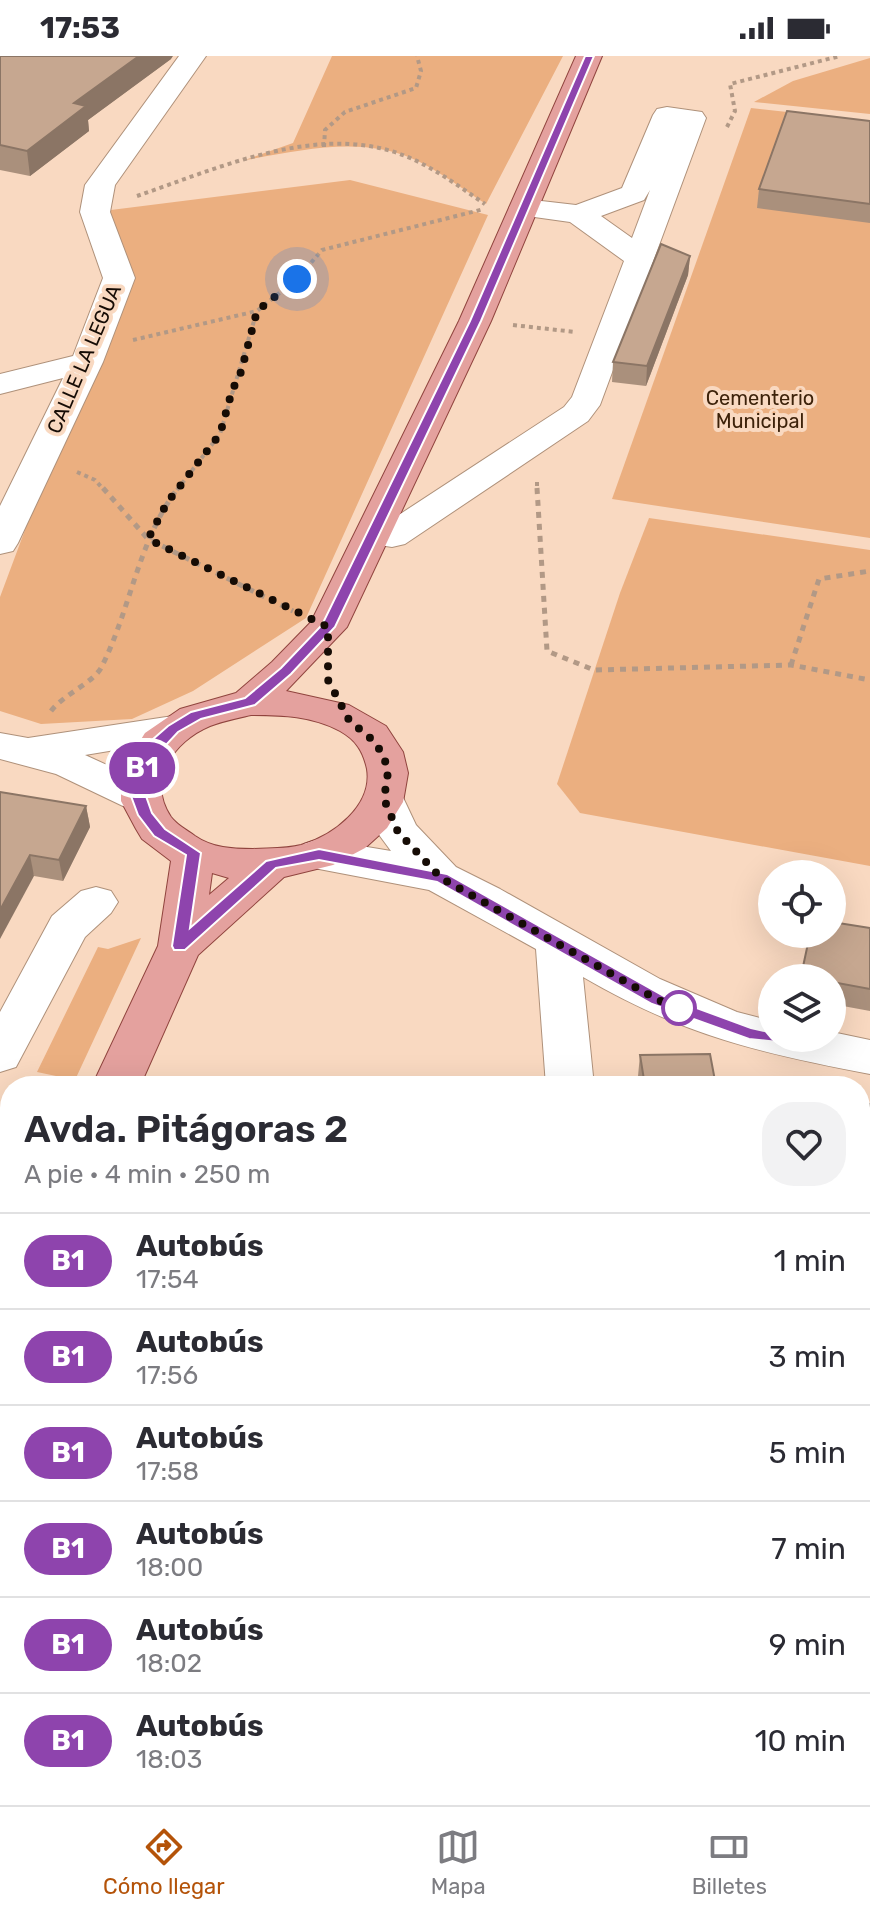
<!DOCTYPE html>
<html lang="es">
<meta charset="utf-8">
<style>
:root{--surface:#fff;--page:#f2f2f3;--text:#2b2b33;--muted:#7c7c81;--line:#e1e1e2;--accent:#b45309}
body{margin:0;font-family:Rubik,sans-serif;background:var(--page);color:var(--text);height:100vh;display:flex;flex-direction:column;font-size:30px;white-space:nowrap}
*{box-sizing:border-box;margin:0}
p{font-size:26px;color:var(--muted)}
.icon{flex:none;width:44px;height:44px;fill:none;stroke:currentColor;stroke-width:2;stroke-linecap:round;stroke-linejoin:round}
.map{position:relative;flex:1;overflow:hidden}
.panel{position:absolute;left:0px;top:1020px;width:870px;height:730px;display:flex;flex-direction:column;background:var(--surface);border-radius:32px 32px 0 0;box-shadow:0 8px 32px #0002}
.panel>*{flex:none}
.badge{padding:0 16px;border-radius:26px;font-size:28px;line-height:52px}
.fabs{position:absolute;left:758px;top:804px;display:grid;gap:16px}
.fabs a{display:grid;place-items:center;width:88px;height:88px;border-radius:50%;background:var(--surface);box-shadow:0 8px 32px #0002;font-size:40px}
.you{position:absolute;width:40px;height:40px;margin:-20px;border:6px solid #fff;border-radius:50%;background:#1a73e8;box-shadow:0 0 0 12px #1a73e833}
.map>.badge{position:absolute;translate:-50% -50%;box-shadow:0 0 0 4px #fff}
.round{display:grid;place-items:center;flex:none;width:84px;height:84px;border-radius:32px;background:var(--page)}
.summary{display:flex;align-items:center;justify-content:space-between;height:136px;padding:0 24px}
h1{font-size:38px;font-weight:600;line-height:60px}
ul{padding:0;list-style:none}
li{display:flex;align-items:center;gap:24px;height:96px;padding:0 24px;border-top:2px solid var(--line)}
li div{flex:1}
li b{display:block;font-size:30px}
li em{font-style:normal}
li .badge{min-width:88px;font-weight:700;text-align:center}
.status{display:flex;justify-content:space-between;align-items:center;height:56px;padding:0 40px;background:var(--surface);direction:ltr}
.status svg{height:22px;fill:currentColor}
.tab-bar{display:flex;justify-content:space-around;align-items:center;height:112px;border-top:2px solid var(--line);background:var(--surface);font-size:22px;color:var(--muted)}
.tab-bar a{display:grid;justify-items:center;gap:4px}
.tab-bar .active{color:var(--accent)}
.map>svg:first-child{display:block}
.green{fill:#ebaf80}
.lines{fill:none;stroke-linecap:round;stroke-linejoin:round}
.minor-casing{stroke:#af917a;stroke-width:2}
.major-casing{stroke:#90443e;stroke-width:2}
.path-far2{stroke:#b29986;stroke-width:4;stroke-dasharray:4 4;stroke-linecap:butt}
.path-far1{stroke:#b29986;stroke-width:5;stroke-dasharray:6 6;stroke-linecap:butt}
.path{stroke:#b29986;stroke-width:6;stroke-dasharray:7 7;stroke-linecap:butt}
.minor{fill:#fff;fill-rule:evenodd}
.major{fill:#e4a19e;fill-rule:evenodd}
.wall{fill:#aa907c}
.shaded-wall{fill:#8b7565}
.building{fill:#c6a790;stroke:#8b7565;stroke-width:2}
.line{fill:#8e44ad;stroke:#fff;stroke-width:2}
.walk{stroke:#160c05;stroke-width:8;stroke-dasharray:0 14.4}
.stop-dot{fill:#fff;stroke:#8e44ad;stroke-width:4}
.labels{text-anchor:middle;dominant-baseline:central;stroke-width:8;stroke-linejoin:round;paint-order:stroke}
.far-street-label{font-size:20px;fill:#160c05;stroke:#f9d9c1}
.far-park-label{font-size:20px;fill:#3d220a;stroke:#f9d9c1}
</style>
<div class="status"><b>17:53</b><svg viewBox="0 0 49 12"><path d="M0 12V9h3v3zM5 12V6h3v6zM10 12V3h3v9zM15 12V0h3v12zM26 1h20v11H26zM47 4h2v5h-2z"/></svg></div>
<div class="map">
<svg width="870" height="1749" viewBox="0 0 870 1749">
<rect width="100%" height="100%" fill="#f9d9c1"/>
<!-- green -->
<g class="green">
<path d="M332,0H563L486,148C462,133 437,113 411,102C357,80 300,95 245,104L293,87Z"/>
<polygon points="870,2 870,58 754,46 793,25"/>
<polygon points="751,52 870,65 870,482 612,443"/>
<polygon points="350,124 488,159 306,562 193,635 132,663 41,668 0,655 0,541 109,249 95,156"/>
<polygon points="649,462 870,494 870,810 580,757 557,728 620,537"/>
<polygon points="141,882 75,1024 37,1016 98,891 108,893"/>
<polygon points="10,1072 10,1161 0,1182 0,1092"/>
</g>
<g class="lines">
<defs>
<g id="minor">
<polygon points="179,0 206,0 115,129 110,156 135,222 103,306 18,487 13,495 0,498 0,450 63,322 0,338 0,318 73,300 103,222 80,156 85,129"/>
<path d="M667,51L702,56L706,62L600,349L588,365L405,488L392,491L360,486L355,478L360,470L385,468L564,351L572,341L624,205L570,166L513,158L509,152L513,146L524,143L576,149L622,132L653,59L657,53ZM650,134L632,182L601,160L644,144Z"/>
<polygon points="173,660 187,664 193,673 187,682 85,699 153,730 159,740 153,750 138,754 123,750 56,718 0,703 0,677 28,682"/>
<path d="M384,729L399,733L416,769L456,811L500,833L660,923L737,956L772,965V982H832V976L870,984V1018C760,997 682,979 583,921L594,1030H546L536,893L429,834L319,813L304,808L298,798L304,788L319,783L391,795L377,776L363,743L369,733Z"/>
<polygon points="96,831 111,835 118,846 111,857 85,881 16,1011 0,1016 0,956 52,860 81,835"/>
<polygon points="860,1282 870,1284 870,1328 860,1326"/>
</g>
<g id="major">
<path d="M576,0H602L491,265L347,571L286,635L349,649L386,670L403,696L408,717L403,746L387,772L365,792L333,809L284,821L198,899L140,1030H92L158,890L171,805L142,783L136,773L121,745V715L145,677L180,653L236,637L272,606L311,566L459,265ZM251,659C281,659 313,660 340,675C356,684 363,695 367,713C373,750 333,780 301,789C285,793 269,792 253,793C233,793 212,792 195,780C187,774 177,769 171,761C146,724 174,685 210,670C223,665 238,662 251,659ZM212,817L229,822L209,839Z"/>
<polygon points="10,1246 10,1307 0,1311 0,1249"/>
</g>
</defs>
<!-- minor casing -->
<use href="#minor" class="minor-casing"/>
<!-- major casing -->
<use href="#major" class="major-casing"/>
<!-- path-far2 -->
<g class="path-far2">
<polyline points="727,71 735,55 730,28 840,0"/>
<polyline points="324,91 325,74 345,56 416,32 421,15 417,0"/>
<path d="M137,140C216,113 316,67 400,98C431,109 458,130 485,148"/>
<polyline points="513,269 575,276"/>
<polyline points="133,284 257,255"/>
<polyline points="77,416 95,424 104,434"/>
<polyline points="537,426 537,434"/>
<polyline points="177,434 220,378 257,255 297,223 322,194 484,153"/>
</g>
<!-- path-far1 -->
<g class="path-far1">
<polyline points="103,432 148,483 293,555"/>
<polyline points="537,432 547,595 594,614 791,609 870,624"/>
<polyline points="791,609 819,523 870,515"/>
<path d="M51,655C64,638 95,626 102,610C131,552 138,485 178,432"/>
</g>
<!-- path -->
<polyline class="path" points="0,1206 10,1184"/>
<!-- minor -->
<use href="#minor" class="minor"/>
<!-- major -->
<use href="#major" class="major"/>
</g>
<!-- wall -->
<g class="wall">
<polygon points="0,0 171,3 88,64 89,75 30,120 0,114"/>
<polygon points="870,65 870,167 757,152 759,133"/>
<polygon points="690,200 688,219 646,330 612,326 613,306"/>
<polygon points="0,736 86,750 90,771 63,825 34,820"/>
<polygon points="870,872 870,955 832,948 832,922 801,922 810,878"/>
<polygon points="640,999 716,1030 640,1030 638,1020"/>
<polygon points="860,1046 870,1048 870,1263 860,1260"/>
</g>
<!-- shaded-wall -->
<g class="shaded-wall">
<polygon points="139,0 173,0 171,3 88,64 89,75 30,120 27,95 74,47"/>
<polygon points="690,200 688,219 646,330 647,310"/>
<polygon points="86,750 90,771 63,825 59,804"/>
<polygon points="30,799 34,820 0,883 0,854"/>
</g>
<!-- building -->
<g class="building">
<polygon points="0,0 139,0 74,47 86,50 27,95 0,89"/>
<polygon points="787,55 870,65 870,148 759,133"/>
<polygon points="661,188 690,200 647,310 613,306"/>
<polygon points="0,736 86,750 59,804 30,799 0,854"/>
<polygon points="832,866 870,872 870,933 832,926 832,922 811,922 801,920 810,878 832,878"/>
<polygon points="710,998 716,1030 645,1030 640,999"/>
<polygon points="860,1046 870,1048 870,1241 860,1239"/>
<polygon points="0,1728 10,1730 10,1740 56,1740 97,1749 0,1749"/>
</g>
<!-- line -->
<polygon class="line" points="585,0 594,0 481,265 335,571 291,618 255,649 201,663 178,676 152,704 146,721 146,740 152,757 165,773 201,797 190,872 266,805 319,793 447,818 664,940 751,972 778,978 778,986 749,983 652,948 437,826 319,804 276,812 185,894 174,894 172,890 186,799 154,780 138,759 131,740 131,721 138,703 152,684 168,670 191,656 245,642 281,612 322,569 470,265"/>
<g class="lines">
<!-- walk -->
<polyline class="walk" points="297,223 257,255 241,316 232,335 220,378 167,447 148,483 328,571 328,624 349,664 375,686 384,701 388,716 384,743 398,776 441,822 658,944 679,952"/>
</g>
<!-- markers -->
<circle class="stop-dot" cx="679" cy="952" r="16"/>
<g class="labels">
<!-- far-street labels -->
<g class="far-street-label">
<text transform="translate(84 303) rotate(-67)">CALLE LA LEGUA</text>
</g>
<!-- far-park labels -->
<g class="far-park-label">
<text x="760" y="342">Cementerio<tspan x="760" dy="23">Municipal</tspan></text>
</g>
</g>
</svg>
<div class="fabs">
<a><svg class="icon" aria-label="locate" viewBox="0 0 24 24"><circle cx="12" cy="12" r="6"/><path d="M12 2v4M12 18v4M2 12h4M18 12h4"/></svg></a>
<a><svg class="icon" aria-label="layers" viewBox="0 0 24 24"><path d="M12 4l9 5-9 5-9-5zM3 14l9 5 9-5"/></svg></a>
</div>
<div class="you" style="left:297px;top:223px"></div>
<b class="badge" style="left:142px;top:712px;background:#8e44ad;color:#fff">B1</b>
<section class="panel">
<div class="summary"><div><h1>Avda. Pitágoras 2</h1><p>A pie · 4 min · 250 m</p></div><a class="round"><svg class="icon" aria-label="heart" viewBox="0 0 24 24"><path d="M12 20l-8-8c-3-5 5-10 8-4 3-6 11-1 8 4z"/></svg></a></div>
<ul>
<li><span class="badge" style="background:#8e44ad;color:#fff">B1</span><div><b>Autobús</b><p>17:54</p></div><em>1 min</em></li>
<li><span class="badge" style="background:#8e44ad;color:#fff">B1</span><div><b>Autobús</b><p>17:56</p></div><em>3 min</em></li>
<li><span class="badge" style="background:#8e44ad;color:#fff">B1</span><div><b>Autobús</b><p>17:58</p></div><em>5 min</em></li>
<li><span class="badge" style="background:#8e44ad;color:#fff">B1</span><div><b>Autobús</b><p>18:00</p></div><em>7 min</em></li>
<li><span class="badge" style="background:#8e44ad;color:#fff">B1</span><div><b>Autobús</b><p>18:02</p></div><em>9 min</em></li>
<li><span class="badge" style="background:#8e44ad;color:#fff">B1</span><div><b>Autobús</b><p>18:03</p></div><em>10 min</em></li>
</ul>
</section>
</div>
<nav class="tab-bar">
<a class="active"><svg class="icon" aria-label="directions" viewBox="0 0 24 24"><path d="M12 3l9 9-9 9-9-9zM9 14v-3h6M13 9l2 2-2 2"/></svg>Cómo llegar</a>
<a><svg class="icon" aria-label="map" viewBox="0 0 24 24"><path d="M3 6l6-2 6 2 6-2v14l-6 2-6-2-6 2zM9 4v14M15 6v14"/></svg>Mapa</a>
<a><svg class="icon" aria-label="tickets" viewBox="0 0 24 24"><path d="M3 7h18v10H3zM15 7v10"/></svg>Billetes</a>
</nav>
